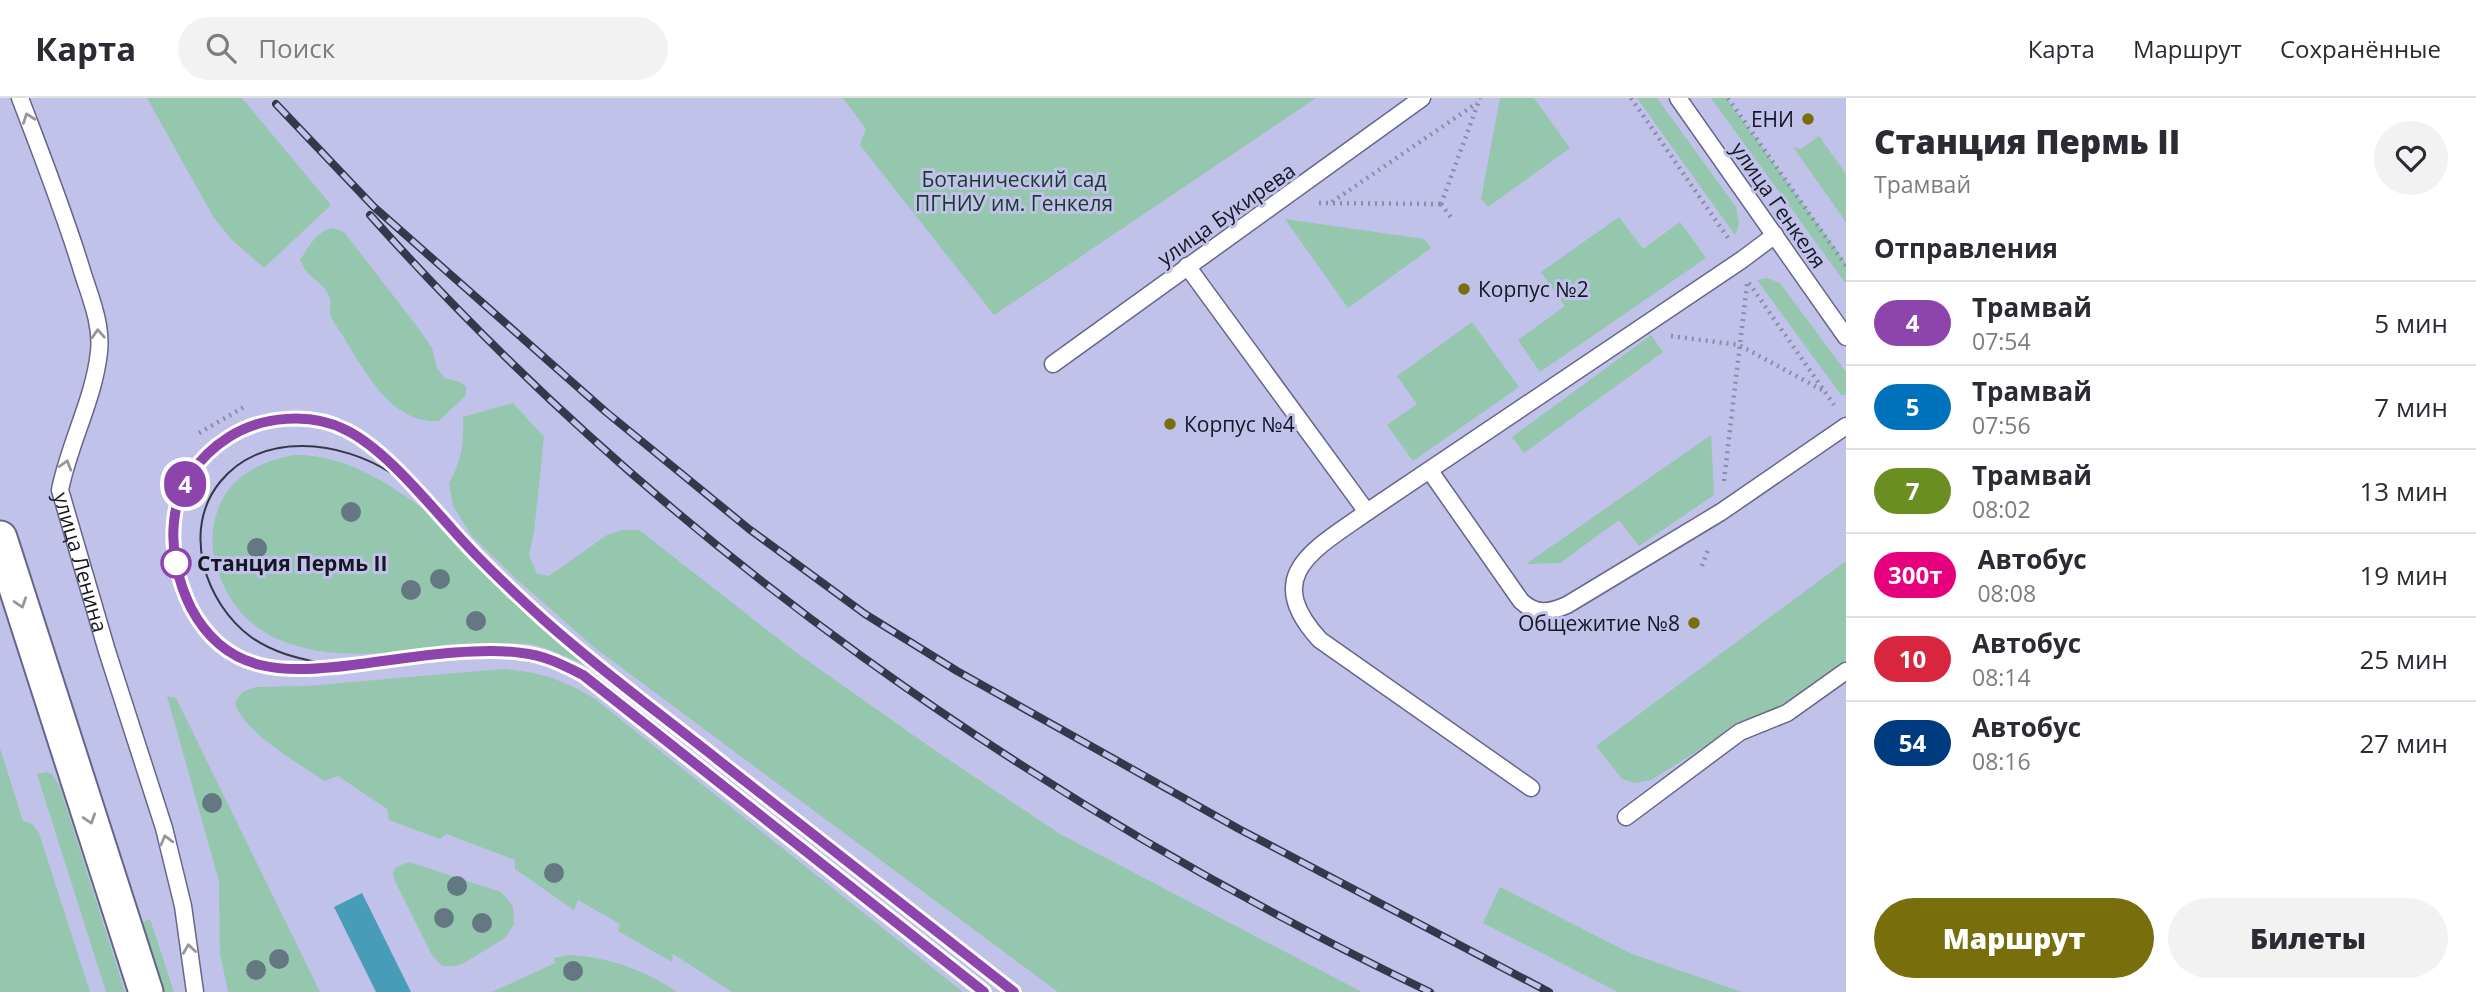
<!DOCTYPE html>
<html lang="ru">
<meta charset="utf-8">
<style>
:root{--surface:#fff;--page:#f2f2f3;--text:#2b2b33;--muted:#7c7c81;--line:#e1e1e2;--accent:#786e0b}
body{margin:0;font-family:"Open Sans",sans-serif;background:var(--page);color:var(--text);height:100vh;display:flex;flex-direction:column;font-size:26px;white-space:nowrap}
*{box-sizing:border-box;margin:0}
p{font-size:23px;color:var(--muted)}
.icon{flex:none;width:38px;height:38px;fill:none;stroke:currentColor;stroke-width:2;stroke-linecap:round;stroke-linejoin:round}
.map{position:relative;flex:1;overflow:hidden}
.side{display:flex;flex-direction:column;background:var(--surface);width:630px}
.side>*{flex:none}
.badge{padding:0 14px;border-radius:23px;font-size:24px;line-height:46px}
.map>.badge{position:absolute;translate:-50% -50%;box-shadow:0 0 0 4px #fff}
h2{padding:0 28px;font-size:26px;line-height:63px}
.round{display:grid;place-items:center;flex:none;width:74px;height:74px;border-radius:37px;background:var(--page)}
.head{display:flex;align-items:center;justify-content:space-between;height:119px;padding:0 28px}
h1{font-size:33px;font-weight:800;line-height:52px}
.action{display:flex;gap:14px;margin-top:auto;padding:14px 28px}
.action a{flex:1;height:80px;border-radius:42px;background:var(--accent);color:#fff;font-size:28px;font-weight:800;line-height:80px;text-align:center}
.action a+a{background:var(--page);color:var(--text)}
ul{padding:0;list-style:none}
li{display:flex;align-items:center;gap:21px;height:84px;padding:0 28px;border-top:2px solid var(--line)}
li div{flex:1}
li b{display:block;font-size:26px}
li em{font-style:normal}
li .badge{min-width:77px;font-weight:700;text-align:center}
header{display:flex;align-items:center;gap:42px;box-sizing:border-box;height:98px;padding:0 35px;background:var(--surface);border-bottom:2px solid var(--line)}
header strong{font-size:33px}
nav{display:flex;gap:38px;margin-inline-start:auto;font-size:24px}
.search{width:490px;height:63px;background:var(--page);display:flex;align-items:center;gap:18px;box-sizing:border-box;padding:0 24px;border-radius:38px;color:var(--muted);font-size:26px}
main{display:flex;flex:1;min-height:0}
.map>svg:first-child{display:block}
.green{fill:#94c7ad}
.water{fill:#479cb8}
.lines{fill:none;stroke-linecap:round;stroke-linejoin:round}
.service-casing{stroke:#656689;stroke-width:19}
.minor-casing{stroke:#656689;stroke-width:37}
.path{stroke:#8b8cac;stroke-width:4.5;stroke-dasharray:2 5;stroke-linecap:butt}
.service{stroke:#fff;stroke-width:16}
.minor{stroke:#fff;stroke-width:33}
.tram{stroke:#36374a;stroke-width:2}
.rail-casing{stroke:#36374a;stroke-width:8}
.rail{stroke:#c0c2ea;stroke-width:5;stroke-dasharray:16;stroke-linecap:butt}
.tree{fill:#647882}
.oneway{stroke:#96969c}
.line-casing{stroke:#fff;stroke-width:16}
.line{stroke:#8e44ad;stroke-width:10}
.poi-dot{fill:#786e0b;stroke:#c0c2ea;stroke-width:2.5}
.stop-dot{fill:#fff;stroke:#8e44ad;stroke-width:3.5}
.labels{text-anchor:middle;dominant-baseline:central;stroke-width:6;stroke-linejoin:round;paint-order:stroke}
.poi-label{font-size:21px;fill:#161624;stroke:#c0c2ea;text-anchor:end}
.park-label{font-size:21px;fill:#193b2c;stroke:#c0c2ea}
.street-label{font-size:21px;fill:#161624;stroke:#c0c2ea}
.stop-label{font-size:21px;font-weight:bold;fill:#161624;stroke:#c0c2ea;text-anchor:start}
</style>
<header>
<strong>Карта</strong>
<div class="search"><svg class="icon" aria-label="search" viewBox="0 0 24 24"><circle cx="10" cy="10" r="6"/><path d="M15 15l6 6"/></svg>Поиск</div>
<nav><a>Карта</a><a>Маршрут</a><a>Сохранённые</a></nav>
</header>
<main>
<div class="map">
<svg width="1846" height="894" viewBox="0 0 1846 894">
<rect width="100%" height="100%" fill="#c0c2ea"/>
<!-- green -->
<g class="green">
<polygon points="147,0 242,0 331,107 264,170 231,141 214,120"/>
<polygon points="843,0 1316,0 994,217 860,47 866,31"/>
<polygon points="1500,0 1534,0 1570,50 1488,109 1481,101"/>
<polygon points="1637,0 1657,0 1736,109 1739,126 1735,137"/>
<polygon points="1711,0 1726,0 1846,165 1846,186"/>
<polygon points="1819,38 1846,76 1846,124 1793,49 1801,51"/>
<polygon points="1619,119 1643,151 1680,124 1706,160 1540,274 1518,242 1565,208 1541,174"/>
<polygon points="1285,121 1424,141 1431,150 1348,210"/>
<path d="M333,130L344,134L416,227L432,250L437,270L444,280L460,284L466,289V297L439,323C393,326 367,277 346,243C342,235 332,224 330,215C329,207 333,203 327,194C319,181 308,181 300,162C309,149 316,133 333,130Z"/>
<polygon points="1767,180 1780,185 1846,274 1846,297 1841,297 1757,182"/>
<polygon points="1472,224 1519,289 1413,363 1387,327 1417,306 1397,278"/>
<polygon points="1651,237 1663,254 1524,355 1512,339"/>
<path d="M513,305L544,339L534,434L529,457L537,476L549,478L607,437L622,432H639L794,553L930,649L1060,736L1362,894H1058L595,550L514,479L472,438L453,408L449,385C462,363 464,344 463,319Z"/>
<polygon points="1711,337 1714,397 1639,448 1619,422 1560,465 1526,466"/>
<path d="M294,357C341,356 385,382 422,410L526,513L586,567C568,560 549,550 531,546C514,544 495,546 478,547C396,553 266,582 223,486C211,459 208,432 221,404C235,375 264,363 294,357Z"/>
<polygon points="1846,463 1846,563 1792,602 1738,628 1651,682 1635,685 1622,681 1596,648"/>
<path d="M503,571C541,574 562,581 595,601L963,894H732L673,856L672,864L618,833L620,826L578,802L574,812L515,771V762L446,736L440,741L389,722L387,711L338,678L324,683C299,665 244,635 235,605L242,594L256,589L306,588Z"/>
<polygon points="167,598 176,600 320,894 228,894 220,855 219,783"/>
<polygon points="0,650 23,723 32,726 39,735 90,894 0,894"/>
<polygon points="46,674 52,676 59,687 125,894 106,894 37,676"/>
<polygon points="409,764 501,794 513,808 514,826 505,840 464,865 456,868 442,868 432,857 394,781 393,775 396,769"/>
<polygon points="1500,789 1632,856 1742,894 1618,894 1483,825"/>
<polygon points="150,821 174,894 163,894 140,825"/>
<path d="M569,857C608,859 645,872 677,894H492L555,865L554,860Z"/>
</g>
<!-- water -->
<polygon class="water" points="362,795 411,894 376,894 334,809"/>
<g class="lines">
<defs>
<g id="service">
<path id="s1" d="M20,0C42,58 65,116 83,176C91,201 102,227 99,254C94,301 69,346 60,392L107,553L164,730L183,808L195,894"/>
<polyline points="1678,0 1846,239"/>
<polyline points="1187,168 1367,414"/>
<polyline points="1053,266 1422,0"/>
<path d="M1430,373L1521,503C1536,517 1549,515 1567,507L1721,414L1846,328"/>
<path d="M1531,690L1320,542C1260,477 1315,451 1367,414L1743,161L1775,137"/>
<polyline points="1626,719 1740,634 1787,615 1846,573"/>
</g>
<polyline id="minor" points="0,440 146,894"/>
</defs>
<!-- service casing -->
<use href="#service" class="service-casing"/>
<!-- minor casing -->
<use href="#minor" class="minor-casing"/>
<!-- path -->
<g class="path">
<polyline points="1631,0 1730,143"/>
<polyline points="1728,0 1846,168"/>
<polyline points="1332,104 1477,5"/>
<polyline points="1319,105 1441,106"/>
<polyline points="1441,106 1480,0"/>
<polyline points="1441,106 1452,121"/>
<polyline points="1749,185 1834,307"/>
<polyline points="1671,238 1739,247 1822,292"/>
<polyline points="199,335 244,309"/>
<polyline points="1724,383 1747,186"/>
<polyline points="1702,468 1709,449"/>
</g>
<!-- service -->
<use href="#service" class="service"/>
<!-- minor -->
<use href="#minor" class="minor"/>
<!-- tram -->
<g class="tram">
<path d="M321,565C296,560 272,554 251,539C205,505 181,432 220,384C262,332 342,343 391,375"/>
<path d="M984,894L583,577C563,567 544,557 522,554C496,551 468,555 441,558C412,561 382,563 353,567C286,575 227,578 191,510C178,484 171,453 174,424C177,389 199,358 229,339C262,318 311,314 346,332C383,351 424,399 452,431C480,463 512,493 544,522C598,570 657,614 714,659C814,737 914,816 1013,894"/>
</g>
<defs>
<g id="rail">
<polyline points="276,6 374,109 606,314 749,431 865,516 957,573 1239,731 1549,894"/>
<path d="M370,117C664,447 1033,704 1430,894"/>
</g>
</defs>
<!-- rail casing -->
<use href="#rail" class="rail-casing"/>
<!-- rail -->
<use href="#rail" class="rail"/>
</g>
<!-- trees -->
<g class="tree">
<circle cx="351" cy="414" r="10"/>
<circle cx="257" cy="450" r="10"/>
<circle cx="440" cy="481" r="10"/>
<circle cx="411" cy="492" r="10"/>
<circle cx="476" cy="523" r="10"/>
<circle cx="212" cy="705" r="10"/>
<circle cx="554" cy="775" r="10"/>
<circle cx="457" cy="788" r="10"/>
<circle cx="444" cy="820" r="10"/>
<circle cx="482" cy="825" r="10"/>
<circle cx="279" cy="861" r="10"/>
<circle cx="256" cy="872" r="10"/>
<circle cx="573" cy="873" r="10"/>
</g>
<!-- one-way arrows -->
<defs><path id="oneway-chevron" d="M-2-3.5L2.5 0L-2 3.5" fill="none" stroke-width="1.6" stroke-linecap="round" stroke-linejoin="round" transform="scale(1.75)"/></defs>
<g class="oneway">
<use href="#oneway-chevron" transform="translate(28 20) rotate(-110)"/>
<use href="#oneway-chevron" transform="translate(98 236) rotate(-93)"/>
<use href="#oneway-chevron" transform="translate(66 367) rotate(-73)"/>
<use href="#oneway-chevron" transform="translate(21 505) rotate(72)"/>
<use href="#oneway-chevron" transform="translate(90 721) rotate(72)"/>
<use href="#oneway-chevron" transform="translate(166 742) rotate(-105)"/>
<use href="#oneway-chevron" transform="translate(189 851) rotate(-98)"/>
</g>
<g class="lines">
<defs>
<path id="line" d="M984,894L583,577C563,567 544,557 522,555C474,548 402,561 353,567C286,575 227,578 191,510C178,484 171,453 174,424C177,388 199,358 229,339C262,318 311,314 346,332C383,350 424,400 452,431C480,463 512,493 544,522C602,574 666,620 727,669C823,744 918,819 1014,894"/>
</defs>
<!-- line casing -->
<use href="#line" class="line-casing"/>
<!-- line -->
<use href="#line" class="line"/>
</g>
<!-- markers -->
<g class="poi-dot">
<circle cx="1808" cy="21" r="7"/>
<circle cx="1464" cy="191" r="7"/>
<circle cx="1170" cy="326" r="7"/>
<circle cx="1694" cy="525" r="7"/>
</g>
<circle class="stop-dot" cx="176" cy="465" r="14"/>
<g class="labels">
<!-- poi labels -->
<g class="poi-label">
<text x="1794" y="21">ЕНИ</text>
<text x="1478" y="191" text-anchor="start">Корпус №2</text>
<text x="1184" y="326" text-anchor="start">Корпус №4</text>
<text x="1680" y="525">Общежитие №8</text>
</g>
<!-- park labels -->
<g class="park-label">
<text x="1014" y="81">Ботанический сад<tspan x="1014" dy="24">ПГНИУ им. Генкеля</tspan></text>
</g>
<!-- street labels -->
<g class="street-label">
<text transform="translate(1779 107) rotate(55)">улица Генкеля</text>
<text transform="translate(1226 116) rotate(-35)">улица Букирева</text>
<text stroke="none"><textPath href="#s1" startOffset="486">улица Ленина</textPath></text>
</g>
<!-- stop labels -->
<g class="stop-label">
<text x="197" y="465">Станция Пермь II</text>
</g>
</g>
</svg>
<b class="badge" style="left:185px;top:386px;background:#8e44ad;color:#fff">4</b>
</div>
<section class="side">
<div class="head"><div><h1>Станция Пермь II</h1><p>Трамвай</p></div><a class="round"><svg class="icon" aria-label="heart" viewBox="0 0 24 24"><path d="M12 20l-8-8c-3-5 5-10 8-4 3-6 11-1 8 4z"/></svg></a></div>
<h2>Отправления</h2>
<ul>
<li><span class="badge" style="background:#8e44ad;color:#fff">4</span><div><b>Трамвай</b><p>07:54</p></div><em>5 мин</em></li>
<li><span class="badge" style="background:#0072bc;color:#fff">5</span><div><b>Трамвай</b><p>07:56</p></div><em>7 мин</em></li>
<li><span class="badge" style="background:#6b8e23;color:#fff">7</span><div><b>Трамвай</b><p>08:02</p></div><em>13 мин</em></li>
<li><span class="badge" style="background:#e6007e;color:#fff">300т</span><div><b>Автобус</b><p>08:08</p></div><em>19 мин</em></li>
<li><span class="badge" style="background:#d7263d;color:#fff">10</span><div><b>Автобус</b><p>08:14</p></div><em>25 мин</em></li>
<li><span class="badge" style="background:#003b80;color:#fff">54</span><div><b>Автобус</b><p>08:16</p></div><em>27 мин</em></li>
</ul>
<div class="action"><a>Маршрут</a><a>Билеты</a></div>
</section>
</main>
